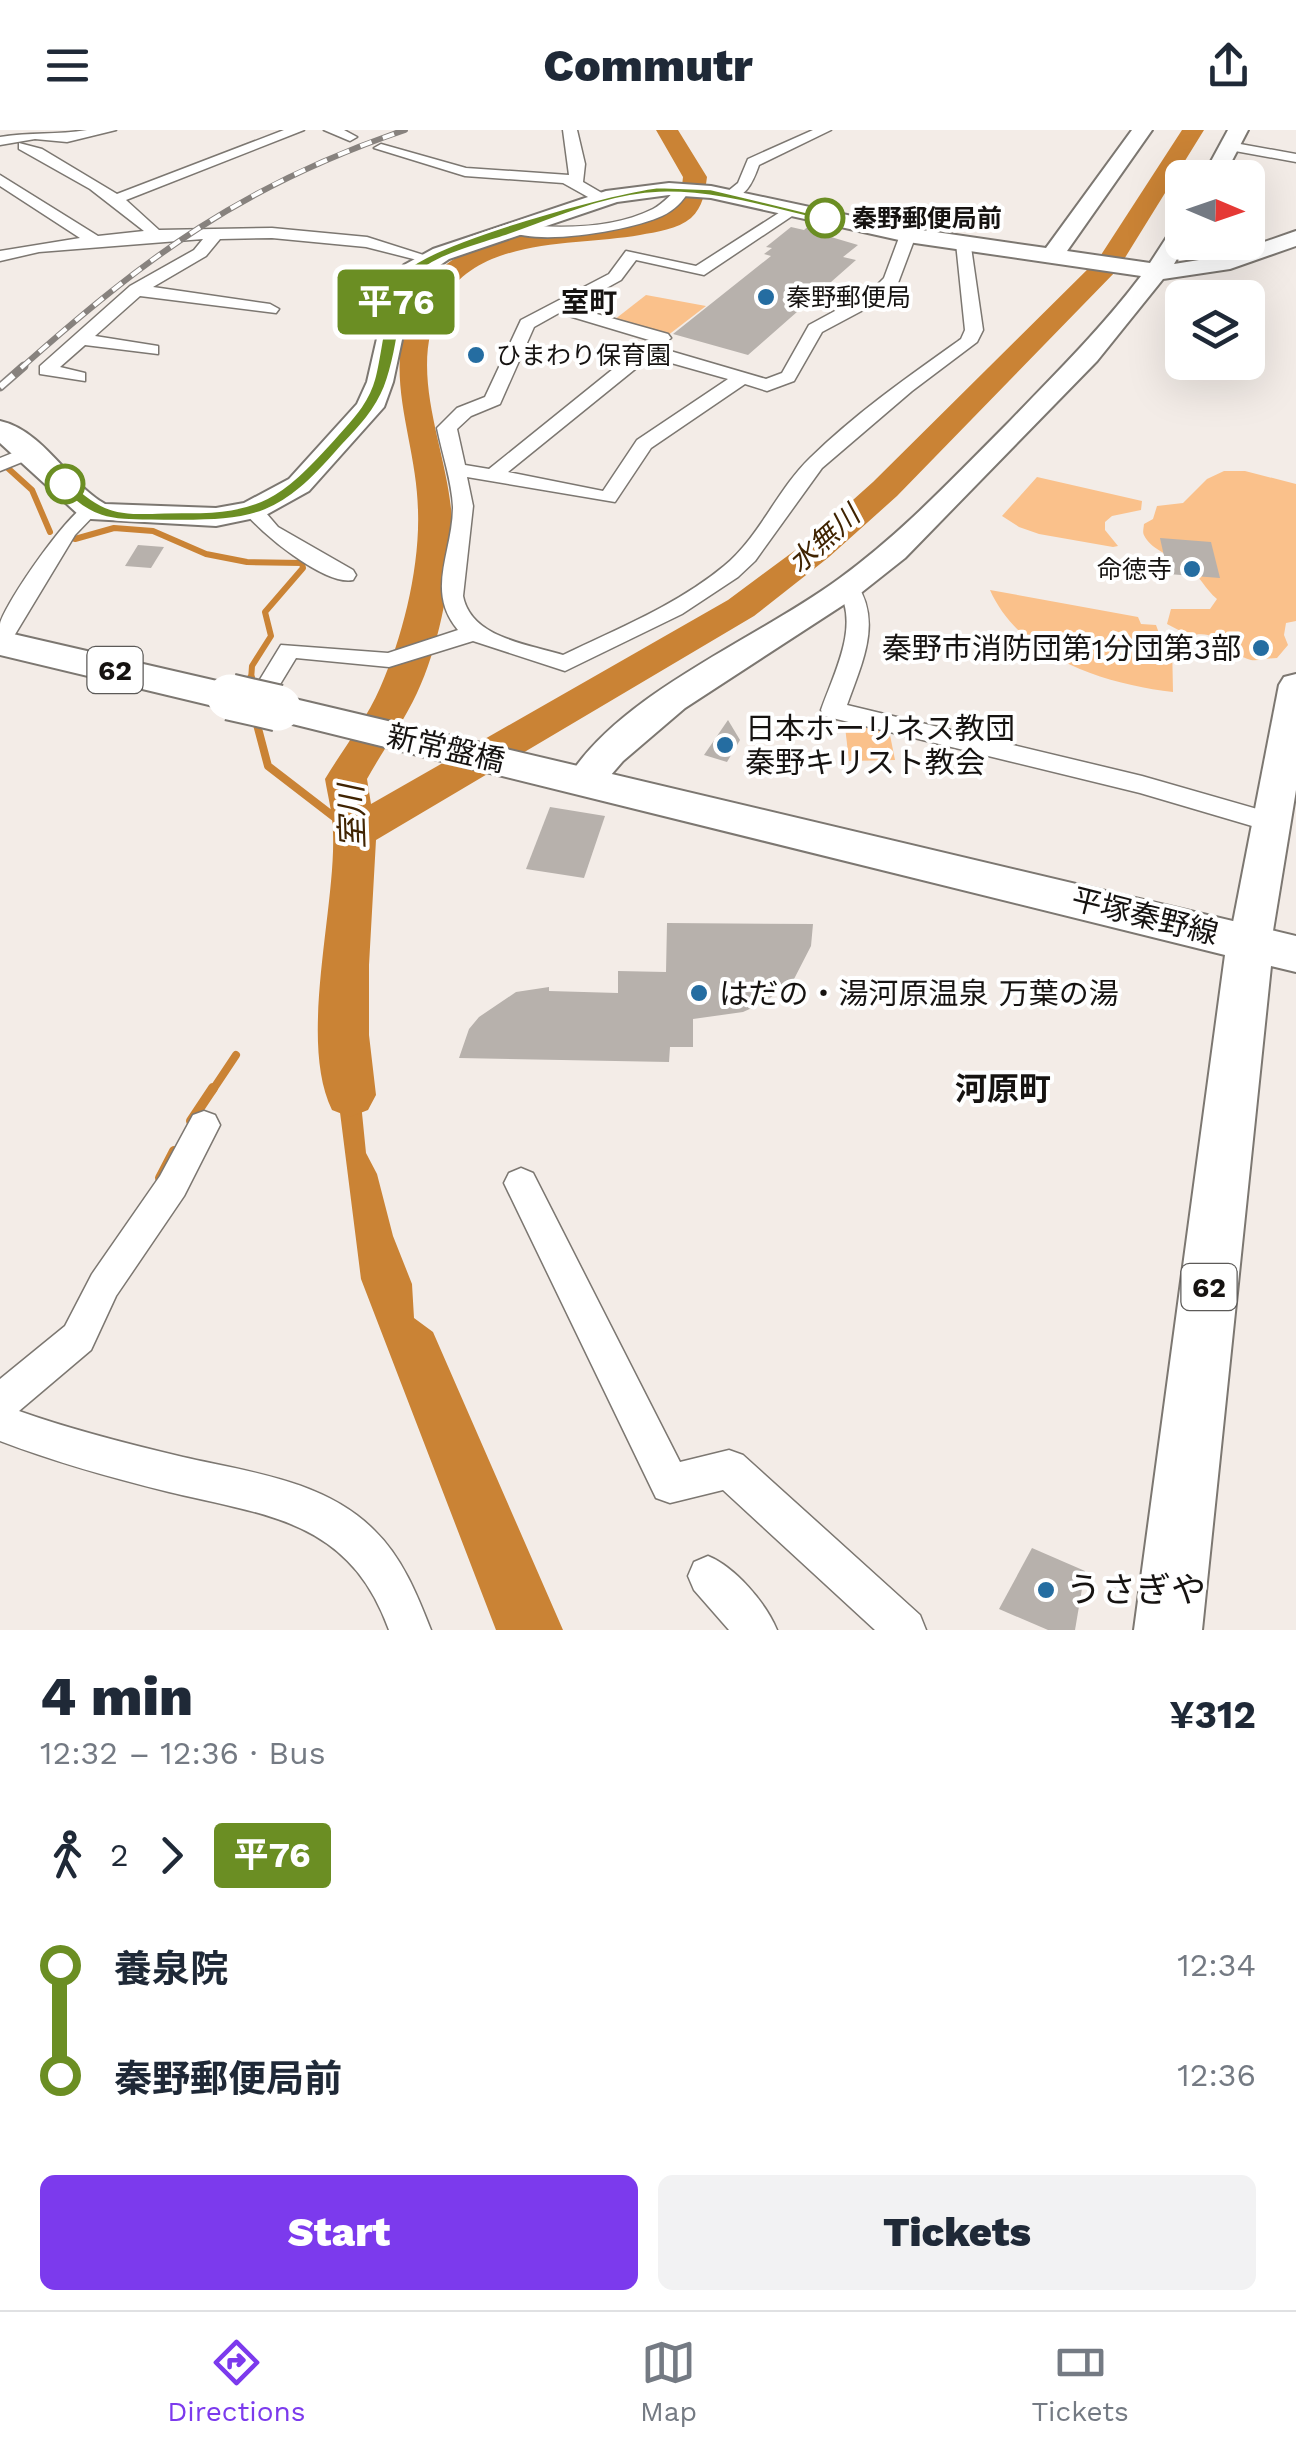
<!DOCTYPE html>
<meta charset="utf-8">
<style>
:root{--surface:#fff;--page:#f2f2f3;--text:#1f2937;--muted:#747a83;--line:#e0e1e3;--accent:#7c3aed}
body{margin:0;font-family:"Work Sans","Noto Sans JP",sans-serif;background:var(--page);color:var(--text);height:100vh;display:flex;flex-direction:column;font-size:38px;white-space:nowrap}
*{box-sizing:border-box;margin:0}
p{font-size:32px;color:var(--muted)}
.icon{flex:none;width:55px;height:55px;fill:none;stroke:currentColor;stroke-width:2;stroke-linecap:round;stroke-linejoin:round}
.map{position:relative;height:1500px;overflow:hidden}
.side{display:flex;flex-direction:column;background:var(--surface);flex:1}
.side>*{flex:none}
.badge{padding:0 20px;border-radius:8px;font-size:35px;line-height:65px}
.needle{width:65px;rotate:92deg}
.controls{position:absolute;left:1165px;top:30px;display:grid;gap:20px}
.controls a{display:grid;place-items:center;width:100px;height:100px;border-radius:15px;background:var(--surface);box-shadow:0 10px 40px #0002;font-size:50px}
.map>.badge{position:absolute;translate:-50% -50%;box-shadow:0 0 0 5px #fff}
.legs{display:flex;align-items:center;gap:15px;height:110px;padding:0 40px;font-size:32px}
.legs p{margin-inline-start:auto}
.overview{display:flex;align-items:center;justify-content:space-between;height:170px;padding:0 40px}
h1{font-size:55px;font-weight:800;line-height:75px}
.action{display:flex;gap:20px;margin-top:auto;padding:20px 40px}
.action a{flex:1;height:115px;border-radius:15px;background:var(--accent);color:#fff;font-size:40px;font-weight:800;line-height:115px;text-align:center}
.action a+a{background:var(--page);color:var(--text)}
ul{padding:0 40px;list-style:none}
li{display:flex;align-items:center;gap:35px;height:110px;font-size:38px}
li i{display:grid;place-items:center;width:15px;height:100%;margin:0 12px;background:currentColor}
li i::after{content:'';width:25px;height:25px;margin:-12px;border:8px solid;border-radius:50%;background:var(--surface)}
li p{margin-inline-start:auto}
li:first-child i{background:linear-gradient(#0000 50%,currentColor 0)}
li:last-child i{background:linear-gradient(currentColor 50%,#0000 0)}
header{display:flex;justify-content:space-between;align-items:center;height:130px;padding:0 40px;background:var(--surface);font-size:45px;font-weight:800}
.tabs{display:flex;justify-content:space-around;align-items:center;height:140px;border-top:2px solid var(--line);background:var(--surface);font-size:28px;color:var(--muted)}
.tabs a{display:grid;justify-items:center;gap:5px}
.tabs .selected{color:var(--accent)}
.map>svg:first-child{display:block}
.green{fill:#fac18b}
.water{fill:#ca8335}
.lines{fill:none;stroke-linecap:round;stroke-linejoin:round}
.stream-far2{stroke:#ca8335;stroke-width:6}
.stream-far1{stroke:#ca8335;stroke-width:8}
.stream{stroke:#ca8335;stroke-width:10}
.river{fill:#ca8335;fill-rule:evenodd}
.building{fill:#b7b1ac}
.street-casing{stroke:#7c7771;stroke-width:3}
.secondary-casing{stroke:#7c7771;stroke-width:4}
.primary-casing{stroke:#7c7771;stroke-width:4}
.street{fill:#fff;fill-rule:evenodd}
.secondary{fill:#fff;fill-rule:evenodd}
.primary{fill:#fff;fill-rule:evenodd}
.rail-far1-casing{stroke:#87827e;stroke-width:6}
.rail-casing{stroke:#87827e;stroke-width:9}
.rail-far1{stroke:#fff;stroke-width:4;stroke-dasharray:12;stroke-linecap:butt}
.rail{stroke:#fff;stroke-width:6;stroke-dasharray:18;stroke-linecap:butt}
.primary-bridge-casing{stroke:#7c7771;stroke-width:49;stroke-linecap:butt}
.primary-bridge{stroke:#fff;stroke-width:45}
.line-1{fill:#6b8e23;stroke:#fff;stroke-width:2.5}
.stop-1-dot{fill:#fff;stroke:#6b8e23;stroke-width:5}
.poi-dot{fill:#256da1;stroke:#fff;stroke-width:4}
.labels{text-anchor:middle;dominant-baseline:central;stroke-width:8;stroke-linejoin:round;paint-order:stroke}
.far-stop-label{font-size:25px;font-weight:bold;fill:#161311;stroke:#fff;text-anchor:start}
.far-poi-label{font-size:25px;fill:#161311;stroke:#fff;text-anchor:start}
.far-neighbourhood-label{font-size:28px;font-weight:bold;fill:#161311;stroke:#fff}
.far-water-label{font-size:28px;font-style:italic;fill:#402402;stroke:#fff}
.shield{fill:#fff;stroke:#5c5a58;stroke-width:2.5}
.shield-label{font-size:28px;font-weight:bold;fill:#161311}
.poi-label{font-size:30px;fill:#161311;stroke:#fff;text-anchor:start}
.street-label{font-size:30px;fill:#161311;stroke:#fff}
.water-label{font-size:32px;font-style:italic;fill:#402402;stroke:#fff}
.neighbourhood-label{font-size:32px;font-weight:bold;fill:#161311;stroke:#fff}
.near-poi-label{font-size:35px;fill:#161311;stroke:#fff;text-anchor:start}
</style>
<header><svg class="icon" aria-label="menu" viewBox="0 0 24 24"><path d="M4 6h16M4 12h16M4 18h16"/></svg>Commutr<svg class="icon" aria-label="share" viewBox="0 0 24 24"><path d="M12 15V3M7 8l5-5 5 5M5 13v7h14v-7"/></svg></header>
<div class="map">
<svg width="1296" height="1500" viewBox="0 0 1296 1500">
<rect width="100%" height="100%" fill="#f3ece7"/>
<!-- green -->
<g class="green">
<polygon points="646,165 706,176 667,206 614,190"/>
<path d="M1224,341H1245L1296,354V491L1286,493L1284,505L1288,515L1277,528C1269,528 1258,531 1251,530C1226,523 1218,497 1190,506L1167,494L1171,479H1210L1217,469C1205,459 1200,446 1189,438C1177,429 1155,421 1147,410C1142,403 1143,403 1144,394L1153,389L1157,376L1183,373L1207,349Z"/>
<polygon points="1037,347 1142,371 1141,380 1112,386 1105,392 1105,400 1118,416 1113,417 1039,404 1019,397 1002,386"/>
<path d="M990,460L1138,487L1141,494L1156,495L1160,506L1172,512L1173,562C1106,554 1020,528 990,460Z"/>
<polygon points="844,588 889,600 895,630 849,631"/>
</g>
<!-- water -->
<polygon class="water" points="330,903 354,903 366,1023 377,1044 393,1106 412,1154 414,1188 433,1202 563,1500 496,1500 361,1149"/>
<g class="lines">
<!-- stream-far2 -->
<g class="stream-far2">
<polyline points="0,331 32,360 50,402"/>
<polyline points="75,409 114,398 153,401 206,424 247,432 302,433 303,438 265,482 271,506 252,536 251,550"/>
</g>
<!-- stream-far1 -->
<g class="stream-far1">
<polyline points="250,558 251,548"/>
<polyline points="255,587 268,636 355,703"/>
<polyline points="212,961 236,925"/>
</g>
<!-- stream -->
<g class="stream">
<polyline points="191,991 213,958"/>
<polyline points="160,1048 174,1021"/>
</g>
<!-- river -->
<path class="river" d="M656,0H678L707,47C705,62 703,77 691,88C678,99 656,102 640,105C579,116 481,106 444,169C400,244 456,329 452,408C450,457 438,519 417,563C403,593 383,620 367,649L371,674L728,470L805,413L873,352L1099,128L1182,0H1204L1118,139L897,366L829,427L754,486L376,710L369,835V905L376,965L368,980L350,987L332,980C298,911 336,779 333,703C333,685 328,667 325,649C343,619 366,590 380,558C403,507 420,437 418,381C417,306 377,237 418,166C460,94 562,104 633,91C646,89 665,87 675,76C681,68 682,56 683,47Z"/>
</g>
<!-- building -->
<g class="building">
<polygon points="811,94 838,100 831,107 858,115 843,127 856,130 748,225 673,204 771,126 764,124 772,118 766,117 791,97 804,100"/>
<polygon points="1160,408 1211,412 1220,448 1168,444"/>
<polygon points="138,415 164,417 151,438 125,436"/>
<polygon points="728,590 740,610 727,632 704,625"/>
<polygon points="550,677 605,686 584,748 526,739"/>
<polygon points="667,793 813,794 811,816 793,851 763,873 743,882 693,889 693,917 670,917 669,932 459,928 469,899 479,887 516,862 549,857 549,861 618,863 618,841 666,842"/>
<polygon points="1032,1418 1085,1441 1075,1500 1048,1500 999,1479"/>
</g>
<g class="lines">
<defs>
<g id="street">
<path d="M87,0H116L67,12L35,9L0,15V7C30,2 58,5 87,0Z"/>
<polygon points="284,0 304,0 126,70 159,100 272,98 367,107 433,128 433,134 366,117 272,108 220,109 206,126 153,157 270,174 279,179 276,183 140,166 95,206 158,216 158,224 85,215 60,237 85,243 85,251 40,244 40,236 130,156 194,120 203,109 39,122 0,131 0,121 80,108 0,56 0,45 98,106 144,101 90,59 19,19 19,13 42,19 117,64"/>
<polygon points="324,0 344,0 357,7 350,11"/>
<polygon points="563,0 577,0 585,34 583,52 607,66 607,72 597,72 563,53 465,46 374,18 381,14 466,38 569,45"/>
<path d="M813,0H831L759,35C753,52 745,71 724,69L722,66L738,53L748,29Z"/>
<polygon points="1229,12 1296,24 1296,32 1224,19 1224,13"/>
<path d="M683,56L690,60C682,72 675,80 662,86C632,100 533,118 506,99L514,94C558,99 613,99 653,79C665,73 672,61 683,56Z"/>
<path d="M788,77L801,80L704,145L636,130L621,150L572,177L668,204L671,208L660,218L766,249L782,243L809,195L870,162L884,148L900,105L914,102L916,105L898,153L882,170L822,202L794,251L767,261L745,254L651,318L615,372L467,347L473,376L463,466C471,508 528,514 563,525C617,499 677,475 724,436C760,406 777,360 810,328C856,283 909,246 961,209L965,200L956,113L970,110L983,200L977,212L912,261L822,338L755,431L738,447L682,484L565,541L473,511L389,537L296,528L279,556H263L259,551L281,515L388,523L458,500C425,461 453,422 453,377C452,352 442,323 437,298L457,278L485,267L521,190L609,144L626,121L696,136ZM559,183L649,210L489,339L465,335L457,299L471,286L500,274L534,197ZM650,227L728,249L637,310L603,361L508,342Z"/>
<polygon points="30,316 37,318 37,326 0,341 0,328"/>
<path d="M90,373L100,379L75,405L8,516L0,518C0,511 0,501 0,494C5,473 70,379 90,373Z"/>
<path d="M253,374L260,376L278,397L353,440L356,445L353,450C325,456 259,402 243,380Z"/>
<path d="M848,451L856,453C883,492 861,535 847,575L1142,646L1278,685L1282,692L1278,699L1269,701L1140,663L824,586L821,580C834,543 861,494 837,458Z"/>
<path d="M204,981L215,985L220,995L184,1066L116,1166L91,1220L19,1281C73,1300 128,1314 183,1327C248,1342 324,1350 374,1400C402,1427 417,1464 431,1500H389C349,1390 269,1386 169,1362C112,1348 55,1332 0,1311V1249L65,1196L92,1144L160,1046L193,985Z"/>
<polygon points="521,1038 533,1043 680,1332 729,1320 743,1325 920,1485 926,1500 875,1500 723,1360 670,1373 656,1368 504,1053 509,1043"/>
<path d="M708,1426C735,1437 766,1473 777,1500H729L694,1460L688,1446L694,1432Z"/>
</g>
<g id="secondary">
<path d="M1132,0H1152L1067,121L1150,133L1174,96L1182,94V112H1187L1174,134L1224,126L1296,101V116L1230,139L1163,149L1097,231L905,428L857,466L685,578L623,631L598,660L585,664L572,660L566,651C620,562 758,509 840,448C902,403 954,347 1008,293C1054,245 1101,199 1141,146L908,112L711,68L669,65L617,72L449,129L414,153L393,252L384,277L309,361L264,386L216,396L91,389L79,385L0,313V291C44,301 68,353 105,374L216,378L244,373L289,349L357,274L367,252L390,152L404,135L433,119L606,61L669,53L711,56L908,98L1046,118Z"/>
<polygon points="1228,0 1248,0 1223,48 1202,48"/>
<polygon points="1296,544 1296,660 1271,813 1265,824 1250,829 1235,824 1229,813 1279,555 1284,547"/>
</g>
<g id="primary">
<polygon points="0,501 230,554 244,558 250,567 244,576 230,580 0,525"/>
<polygon points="278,565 1296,806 1296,842 1271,836 1202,1500 1134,1500 1225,825 264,587 258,578 264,569"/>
</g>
</defs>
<!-- street casing -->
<use href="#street" class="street-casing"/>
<!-- secondary casing -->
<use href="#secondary" class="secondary-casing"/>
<!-- primary casing -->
<use href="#primary" class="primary-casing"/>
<!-- street -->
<use href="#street" class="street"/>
<!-- secondary -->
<use href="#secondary" class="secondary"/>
<!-- primary -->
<use href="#primary" class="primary"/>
<defs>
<path id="rail-far1" d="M21,238C147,126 243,55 405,0"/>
<polyline id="rail" points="0,257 24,236"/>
</defs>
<!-- rail-far1 casing -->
<use href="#rail-far1" class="rail-far1-casing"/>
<!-- rail casing -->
<use href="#rail" class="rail-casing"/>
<!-- rail-far1 -->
<use href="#rail-far1" class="rail-far1"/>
<!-- rail -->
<use href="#rail" class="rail"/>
<defs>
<polyline id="primary-bridge" points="230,567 278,578"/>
</defs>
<!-- primary-bridge casing -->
<use href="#primary-bridge" class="primary-bridge-casing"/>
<!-- primary-bridge -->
<use href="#primary-bridge" class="primary-bridge"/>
</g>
<!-- line-1 -->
<path class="line-1" d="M658,57L711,59L831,88L825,91C771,79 715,61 659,63C606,65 553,90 503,107C471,118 431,126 407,153C400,187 397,225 385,257C375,282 358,299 340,318C281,386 257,392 167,391C117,390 93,395 58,354L70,351C111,391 128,382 182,382C260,383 281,367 332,311C349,291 367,275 374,249C382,221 385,159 406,140C440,110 609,63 658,57Z"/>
<!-- markers -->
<g class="stop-1-dot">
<circle cx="825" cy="88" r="18"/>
<circle cx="65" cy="354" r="18"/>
</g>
<g class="poi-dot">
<circle cx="766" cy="167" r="10"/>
<circle cx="476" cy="225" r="10"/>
<circle cx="1192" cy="439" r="10"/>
<circle cx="1261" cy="518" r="10"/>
<circle cx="725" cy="615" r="10"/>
<circle cx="699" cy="863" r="10"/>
<circle cx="1046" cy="1460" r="10"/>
</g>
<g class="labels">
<!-- far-stop labels -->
<g class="far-stop-label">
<text x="852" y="88">秦野郵便局前</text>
</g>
<!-- far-poi labels -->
<g class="far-poi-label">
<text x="786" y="167">秦野郵便局</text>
<text x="496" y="225">ひまわり保育園</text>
<text x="1172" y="439" text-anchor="end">命徳寺</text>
</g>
<!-- far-neighbourhood labels -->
<g class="far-neighbourhood-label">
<text x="589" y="172">室町</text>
</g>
<!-- far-water labels -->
<g class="far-water-label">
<text transform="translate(824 409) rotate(-42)">水無川</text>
</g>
<!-- shield labels -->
<g class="shield">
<rect x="87.5" y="517" width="55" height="46" rx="8"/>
<rect x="1181.5" y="1134" width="55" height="46" rx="8"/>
</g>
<g class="shield-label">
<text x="115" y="540">62</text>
<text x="1209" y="1157">62</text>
</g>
<!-- poi labels -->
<g class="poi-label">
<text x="1241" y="518" text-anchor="end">秦野市消防団第1分団第3部</text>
<text x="745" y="598">日本ホーリネス教団<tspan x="745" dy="34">秦野キリスト教会</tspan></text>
<text x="719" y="863">はだの・湯河原温泉 万葉の湯</text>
</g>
<!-- street labels -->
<g class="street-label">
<text transform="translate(446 618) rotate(13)">新常盤橋</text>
<text transform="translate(1145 786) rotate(14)">平塚秦野線</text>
</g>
<!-- water labels -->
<g class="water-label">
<text transform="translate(352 687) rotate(-92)">室川</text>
</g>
<!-- neighbourhood labels -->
<g class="neighbourhood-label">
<text x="1003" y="959">河原町</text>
</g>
<!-- near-poi labels -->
<g class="near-poi-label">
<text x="1066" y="1460">うさぎや</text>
</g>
</g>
</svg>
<div class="controls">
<a><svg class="needle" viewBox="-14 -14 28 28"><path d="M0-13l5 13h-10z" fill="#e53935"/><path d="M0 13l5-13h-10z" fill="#747a83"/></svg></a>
<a><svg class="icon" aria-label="layers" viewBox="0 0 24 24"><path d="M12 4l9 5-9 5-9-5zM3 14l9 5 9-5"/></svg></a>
</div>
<b class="badge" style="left:396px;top:172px;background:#6b8e23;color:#fff">平76</b>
</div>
<section class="side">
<div class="overview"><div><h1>4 min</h1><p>12:32 – 12:36 · Bus</p></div><b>¥312</b></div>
<div class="legs"><svg class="icon" aria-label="walk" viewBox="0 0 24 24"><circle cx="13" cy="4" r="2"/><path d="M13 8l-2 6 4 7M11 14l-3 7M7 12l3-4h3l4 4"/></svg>2<svg class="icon" aria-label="forward" viewBox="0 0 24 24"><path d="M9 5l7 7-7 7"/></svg><b class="badge" style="background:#6b8e23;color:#fff">平76</b></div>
<ul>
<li><i style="color:#6b8e23"></i><b>養泉院</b><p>12:34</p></li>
<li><i style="color:#6b8e23"></i><b>秦野郵便局前</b><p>12:36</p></li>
</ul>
<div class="action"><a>Start</a><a>Tickets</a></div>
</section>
<nav class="tabs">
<a class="selected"><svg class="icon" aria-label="directions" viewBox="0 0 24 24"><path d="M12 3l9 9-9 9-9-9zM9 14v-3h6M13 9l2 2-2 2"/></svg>Directions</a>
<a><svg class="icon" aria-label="map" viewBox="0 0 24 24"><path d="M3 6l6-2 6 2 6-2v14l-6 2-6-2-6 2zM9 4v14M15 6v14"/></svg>Map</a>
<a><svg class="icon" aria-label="tickets" viewBox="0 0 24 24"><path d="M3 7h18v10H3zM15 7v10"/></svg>Tickets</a>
</nav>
